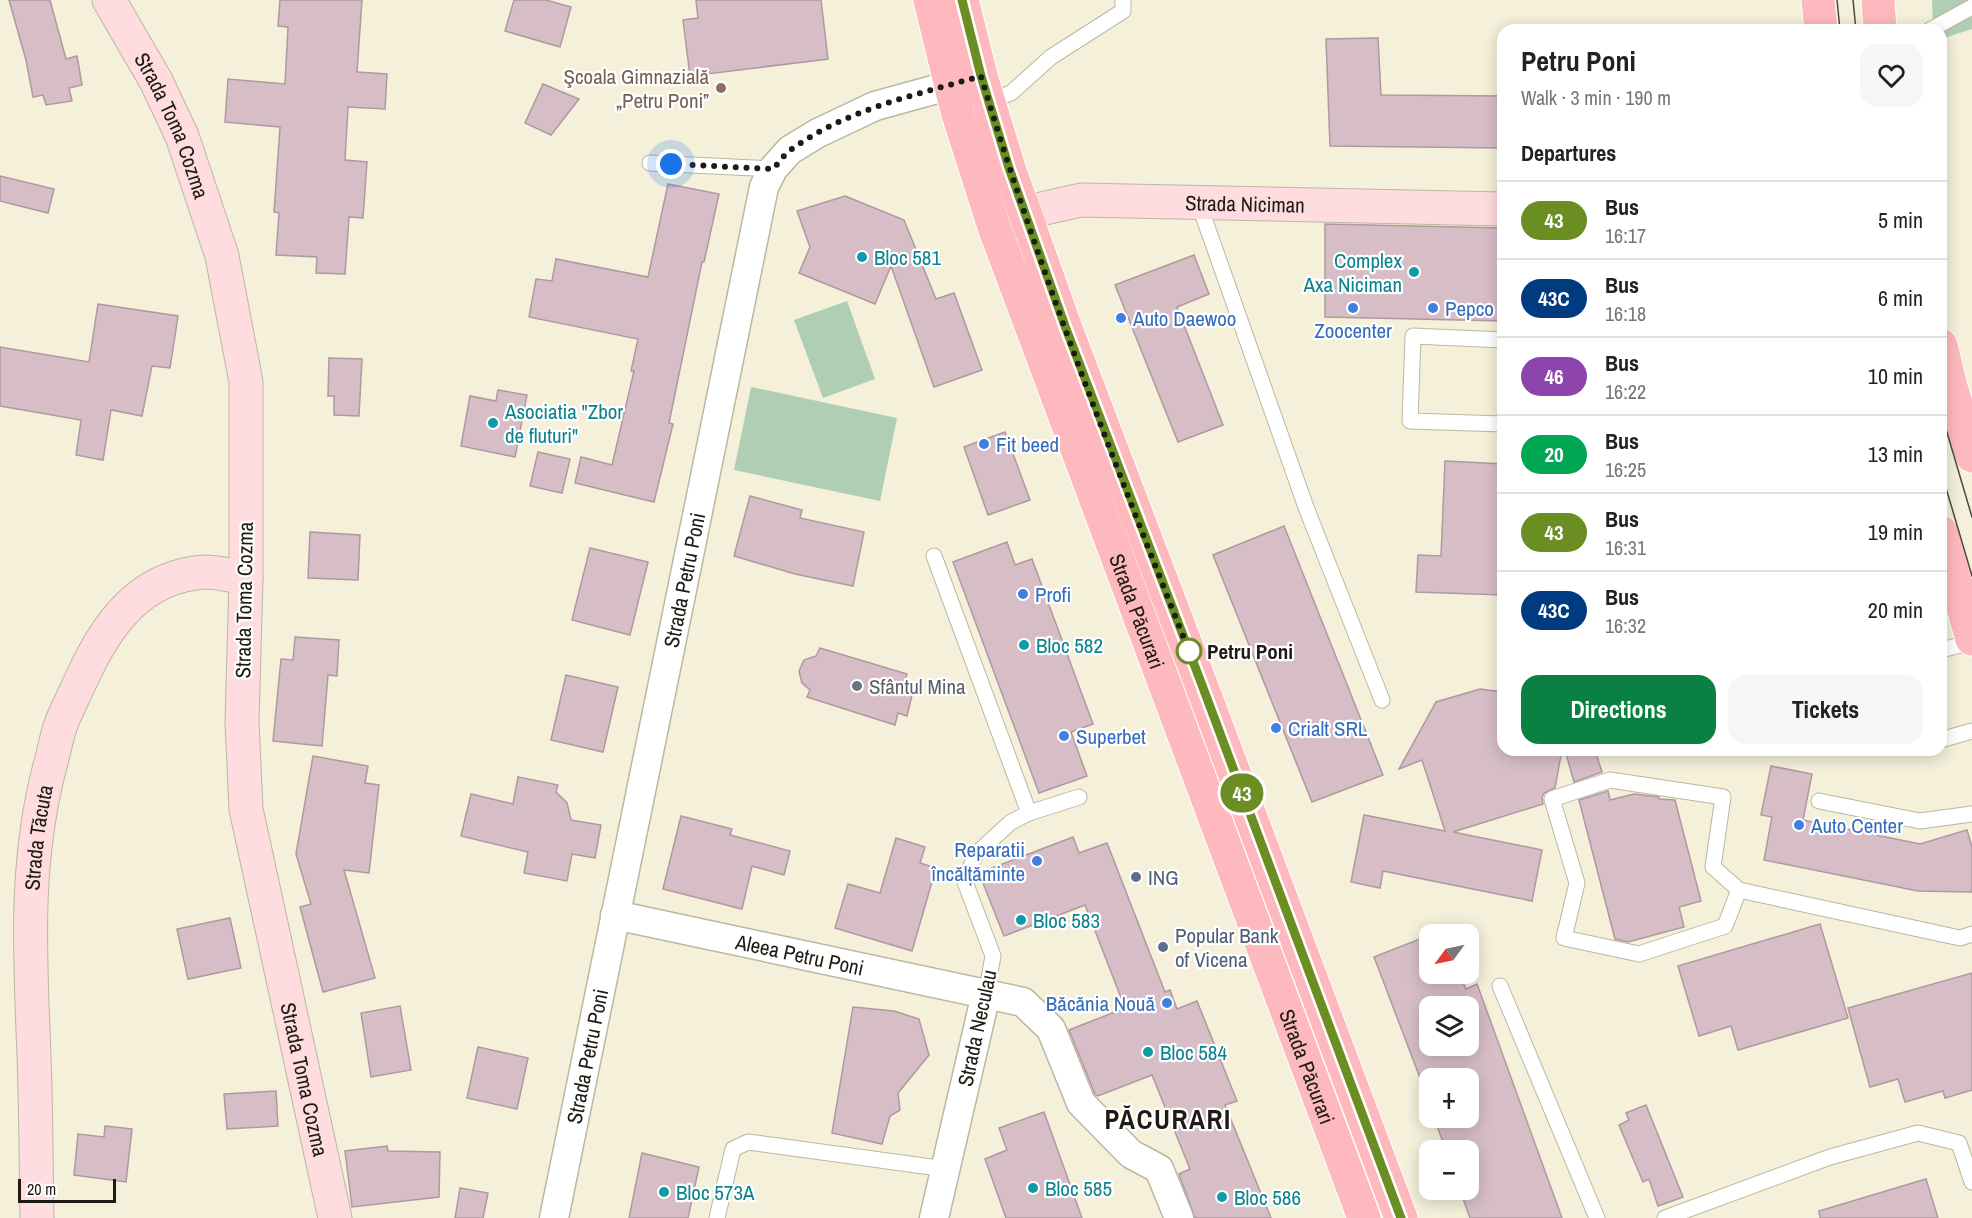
<!DOCTYPE html>
<meta charset="utf-8">
<style>
:root{--surface:#fff;--page:#f6f6f6;--text:#222;--muted:#767676;--line:#e0e0e0;--accent:#0b8043}
body{margin:0;font-family:"Archivo Narrow",sans-serif;background:var(--page);color:var(--text);height:100vh;display:flex;flex-direction:column;font-size:22px;white-space:nowrap}
*{box-sizing:border-box;margin:0}
p{font-size:20px;color:var(--muted)}
.icon{flex:none;width:33px;height:33px;fill:none;stroke:currentColor;stroke-width:2;stroke-linecap:round;stroke-linejoin:round}
.map{position:relative;flex:1;overflow:hidden}
.sheet{position:absolute;left:1497px;top:24px;width:450px;height:732px;display:flex;flex-direction:column;background:var(--surface);border-radius:18px;box-shadow:0 3px 15px #0003}
.sheet>*{flex:none}
.badge{padding:0 12px;border-radius:20px;font-size:21px;line-height:39px}
.needle{width:39px;rotate:237deg}
.controls{position:absolute;left:1419px;top:924px;display:grid;gap:12px}
.controls a{display:grid;place-items:center;width:60px;height:60px;border-radius:12px;background:var(--surface);box-shadow:0 3px 15px #0003;font-size:30px}
.scale{position:absolute;left:18px;bottom:15px;width:98px;box-sizing:border-box;padding-left:6px;border:3px solid #1d1b13;border-top:0;font-size:16px;line-height:21px;white-space:nowrap;color:#1d1b13;-webkit-text-stroke:4px #fff;paint-order:stroke}
.you{position:absolute;width:30px;height:30px;margin:-15px;border:4px solid #fff;border-radius:50%;background:#1a73e8;box-shadow:0 0 0 9px #1a73e833}
.map>.badge{position:absolute;translate:-50% -50%;box-shadow:0 0 0 3px #fff}
h2{padding:0 24px;font-size:22px;line-height:54px}
.round{display:grid;place-items:center;flex:none;width:63px;height:63px;border-radius:18px;background:var(--page)}
.head{display:flex;align-items:center;justify-content:space-between;height:102px;padding:0 24px}
h1{font-size:28px;font-weight:700;line-height:45px}
.primary-button{display:flex;gap:12px;margin-top:auto;padding:12px 24px}
.primary-button a{flex:1;height:69px;border-radius:18px;background:var(--accent);color:#fff;font-size:24px;font-weight:700;line-height:69px;text-align:center}
.primary-button a+a{background:var(--page);color:var(--text)}
ul{padding:0;list-style:none}
li{display:flex;align-items:center;gap:18px;height:78px;padding:0 24px;border-top:2px solid var(--line)}
li div{flex:1}
li b{display:block;font-size:22px}
li em{font-style:normal}
li .badge{min-width:66px;font-weight:700;text-align:center}
.map>svg:first-child{display:block}
.green{fill:#b0ceb3}
.building{fill:#d7bec6;stroke:#b098a0;stroke-width:1.5;fill-rule:evenodd}
.lines{fill:none;stroke-linecap:round;stroke-linejoin:round}
.lane-casing{stroke:#bbb7a1;stroke-width:17}
.street-casing{stroke:#bbb7a1;stroke-width:31}
.secondary-casing{stroke:#bbb7a1;stroke-width:35}
.primary-casing{stroke:#fff;stroke-width:35}
.lane{stroke:#fff;stroke-width:15}
.street{stroke:#fff;stroke-width:28}
.secondary{stroke:#fedcdf;stroke-width:33}
.primary{stroke:#feb9be;stroke-width:33}
.tram{stroke:#4c4a3e;stroke-width:1.5}
.line-casing{stroke:#fff;stroke-width:14}
.line{stroke:#6b8e23;stroke-width:9}
.walk{stroke:#1d1b13;stroke-width:6;stroke-dasharray:0 10.8}
.education-dot{fill:#8d6e63;stroke:#fff;stroke-width:2}
.culture-dot{fill:#0f9aa8;stroke:#fff;stroke-width:2}
.shop-dot{fill:#3f7fe0;stroke:#fff;stroke-width:2}
.stop-dot{fill:#fff;stroke:#6b8e23;stroke-width:3}
.worship-dot{fill:#6b7280;stroke:#fff;stroke-width:2}
.service-dot{fill:#5c6f8a;stroke:#fff;stroke-width:2}
.labels{text-anchor:middle;dominant-baseline:central;stroke-width:4.5;stroke-linejoin:round;paint-order:stroke}
.education-label{font-size:21px;fill:#785e54;stroke:#fff;text-anchor:end}
.street-label{font-size:21px;fill:#1d1b13;stroke:#fff}
.culture-label{font-size:21px;fill:#0d838f;stroke:#fff;text-anchor:start}
.shop-label{font-size:21px;fill:#366cbe;stroke:#fff;text-anchor:start}
.stop-label{font-size:21px;font-weight:bold;fill:#1d1b13;stroke:#fff;text-anchor:start}
.worship-label{font-size:21px;fill:#5b616d;stroke:#fff;text-anchor:start}
.service-label{font-size:21px;fill:#4e5e75;stroke:#fff;text-anchor:start}
.district-label{font-size:27px;font-weight:bold;letter-spacing:1.5px;fill:#1d1b13;stroke:#fff}
</style>
<div class="map">
<svg width="1972" height="1218" viewBox="0 0 1972 1218">
<rect width="100%" height="100%" fill="#f4f0d9"/>
<!-- green -->
<g class="green">
<polygon points="1932,0 1972,0 1972,29 1941,39 1941,30 1933,30"/>
<polygon points="847,301 875,379 823,398 794,320"/>
<polygon points="751,387 897,418 880,501 734,470"/>
</g>
<!-- building -->
<g class="building">
<polygon points="9,0 50,0 66,59 77,56 82,85 69,88 72,101 46,105 43,95 33,97 26,60"/>
<polygon points="280,0 362,0 357,72 387,74 385,109 348,107 345,160 367,162 363,218 349,217 345,274 316,273 317,257 276,255 279,213 274,212 280,127 225,122 228,79 285,84 288,27 278,26"/>
<polygon points="514,0 546,0 571,7 560,47 505,31"/>
<polygon points="696,0 821,0 828,59 690,76 683,20 698,18"/>
<polygon points="1378,38 1381,95 1503,96 1503,148 1330,146 1326,39"/>
<polygon points="543,84 579,99 551,135 525,123"/>
<polygon points="0,176 54,189 48,213 0,201"/>
<polygon points="668,184 719,194 704,262 702,262 669,423 673,424 654,502 575,483 581,457 612,465 634,371 631,371 638,339 529,317 536,279 552,281 556,259 648,277"/>
<polygon points="845,196 904,220 936,299 954,293 982,370 934,387 891,266 875,304 799,273 810,247 797,211"/>
<polygon points="1325,224 1503,228 1503,321 1325,317"/>
<polygon points="1194,255 1209,294 1177,307 1223,425 1178,442 1115,285"/>
<polygon points="98,304 178,316 170,368 152,366 142,416 111,410 103,460 76,455 81,420 0,406 0,347 89,362"/>
<polygon points="329,358 362,359 359,416 334,415 334,396 328,396"/>
<polygon points="498,390 527,395 515,457 461,446 470,396 496,401"/>
<polygon points="1005,432 1030,500 988,515 964,447"/>
<polygon points="538,452 570,459 562,493 530,486"/>
<polygon points="1445,461 1503,464 1503,595 1416,592 1418,555 1441,556"/>
<polygon points="750,496 802,510 800,518 864,532 853,586 795,574 734,556"/>
<polygon points="1284,526 1383,775 1312,802 1213,555"/>
<polygon points="310,532 360,535 358,580 308,578"/>
<polygon points="1007,542 1015,565 1032,559 1093,724 1071,732 1087,776 1039,793 953,562"/>
<polygon points="590,548 648,562 630,635 572,620"/>
<polygon points="295,637 339,640 337,676 328,675 322,746 273,741 281,659 293,660"/>
<polygon points="820,648 907,674 904,684 914,687 907,716 898,713 895,725 807,697 810,690 802,683 799,671 804,660 816,656"/>
<polygon points="566,675 618,687 603,752 551,740"/>
<polygon points="1480,689 1503,692 1503,750 1562,750 1555,788 1544,793 1542,797 1543,804 1453,832 1542,850 1532,901 1383,871 1380,888 1351,882 1364,815 1445,831 1422,760 1399,769 1436,702"/>
<polygon points="1565,750 1595,750 1602,772 1574,782"/>
<polygon points="313,756 368,766 365,783 379,785 369,873 344,870 375,978 323,992 300,907 311,904 296,854"/>
<polygon points="1771,766 1812,774 1803,820 1920,844 1967,830 1972,847 1972,892 1918,891 1764,860 1772,817 1761,815"/>
<polygon points="518,777 558,785 556,792 567,803 571,820 601,825 595,858 572,854 567,881 524,873 528,852 461,836 471,794 513,804"/>
<polygon points="1608,791 1610,800 1634,794 1659,797 1659,799 1675,800 1701,901 1679,907 1684,927 1628,942 1615,939 1579,800"/>
<polygon points="681,816 732,829 730,835 790,851 784,875 752,866 742,909 663,889"/>
<polygon points="1073,837 1079,853 1107,843 1165,992 1170,990 1177,1009 1197,1001 1237,1101 1225,1105 1271,1218 1195,1218 1179,1174 1190,1169 1152,1075 1098,1096 1095,1094 1069,1030 1125,1008 1085,905 1004,936 979,873"/>
<polygon points="896,838 925,847 920,863 936,868 912,951 835,928 848,884 880,893"/>
<polygon points="230,918 241,968 188,979 177,929"/>
<polygon points="1820,924 1848,1018 1738,1050 1731,1026 1699,1036 1678,966"/>
<path d="M1430,935V974H1459L1466,989L1477,984L1562,1218H1470L1460,1190H1468V1150H1446L1434,1118H1468V1078H1430V1104L1374,957ZM1430,1006H1468V1046H1430Z"/>
<polygon points="1972,973 1972,1090 1945,1098 1943,1091 1905,1102 1898,1079 1870,1087 1848,1008"/>
<polygon points="400,1006 411,1070 371,1077 361,1013"/>
<polygon points="853,1007 894,1011 919,1019 929,1055 898,1093 900,1110 890,1116 882,1144 832,1133"/>
<polygon points="478,1047 528,1058 517,1109 467,1098"/>
<polygon points="276,1091 278,1126 227,1129 224,1094"/>
<polygon points="1646,1105 1683,1197 1658,1206 1649,1179 1643,1182 1619,1125 1629,1120 1626,1113"/>
<polygon points="1044,1112 1082,1218 1006,1218 985,1159 1007,1150 999,1128"/>
<polygon points="105,1126 132,1129 126,1182 74,1175 78,1134 104,1137"/>
<polygon points="387,1146 388,1151 440,1152 439,1197 352,1207 345,1151"/>
<polygon points="642,1153 699,1167 688,1218 629,1218"/>
<polygon points="1926,1179 1938,1218 1820,1218 1819,1211"/>
<polygon points="460,1188 488,1193 483,1218 455,1218"/>
</g>
<g class="lines">
<defs>
<g id="lane">
<polyline points="1930,30 1972,7"/>
<polyline points="986,102 1011,93 1051,57 1123,11 1123,0"/>
<polyline points="650,163 773,169"/>
<polyline points="1199,204 1307,510 1382,700"/>
<polyline points="1503,340 1413,336 1410,421 1503,424"/>
<polyline points="934,556 1029,813"/>
<polyline points="1941,650 1972,642"/>
<polyline points="1944,739 1972,731"/>
<polyline points="1819,801 1920,821 1972,814"/>
<polyline points="1739,890 1725,926 1639,954 1564,938 1577,883 1552,799 1610,780 1723,797 1713,867 1739,890 1960,938 1972,934"/>
<polyline points="1500,986 1597,1218"/>
<polyline points="986,994 993,956 965,882 975,855 1011,822 1029,813 1079,797"/>
<polyline points="717,1218 733,1149 748,1142 946,1169"/>
<polyline points="1665,1218 1830,1157 1918,1133 1959,1143 1972,1182"/>
</g>
<g id="street">
<path id="s1" d="M615,915L1023,1002L1051,1029L1081,1103L1131,1154L1159,1169L1179,1218"/>
<path id="s2" d="M554,1218L764,187L773,169L790,150L818,133L875,106L973,79"/>
<polyline points="934,1218 986,994"/>
</g>
<g id="secondary">
<path id="s3" d="M109,0L156,81L182,136L222,256L246,382V578L242,722L246,809L335,1218"/>
<path id="s4" d="M999,225L1041,209L1081,200L1503,209"/>
<path id="s5" d="M37,1218C36,1164 36,1109 34,1055C30,954 24,861 51,762C55,748 57,733 63,719C69,705 76,691 82,678C107,623 141,576 205,572C218,572 233,576 246,578"/>
</g>
<g id="primary">
<path id="s6" d="M930,0L957,111L994,227L1364,1218"/>
<polyline points="962,0 981,76 1009,168 1065,326 1193,663 1401,1218"/>
<polyline points="1818,0 1821,30"/>
<polyline points="1878,0 1880,30"/>
<polyline points="1941,345 1951,387 1972,456"/>
<polyline points="1941,532 1972,639"/>
</g>
</defs>
<!-- lane casing -->
<use href="#lane" class="lane-casing"/>
<!-- street casing -->
<use href="#street" class="street-casing"/>
<!-- secondary casing -->
<use href="#secondary" class="secondary-casing"/>
<!-- primary casing -->
<use href="#primary" class="primary-casing"/>
<!-- lane -->
<use href="#lane" class="lane"/>
<!-- street -->
<use href="#street" class="street"/>
<!-- secondary -->
<use href="#secondary" class="secondary"/>
<!-- primary -->
<use href="#primary" class="primary"/>
<!-- tram -->
<g class="tram">
<polyline points="1837,0 1840,30"/>
<polyline points="1853,0 1856,30"/>
<polyline points="1941,412 1972,517"/>
<polyline points="1941,471 1972,576"/>
</g>
</g>
<g class="lines">
<defs>
<polyline id="line" points="962,0 981,76 1009,168 1065,326 1202,685 1401,1218"/>
</defs>
<!-- line casing -->
<use href="#line" class="line-casing"/>
<!-- line -->
<use href="#line" class="line"/>
<!-- walk -->
<path class="walk" d="M671,164L773,169C779,163 784,154 792,149C847,109 916,95 981,76C1039,271 1114,462 1189,651"/>
</g>
<!-- markers -->
<circle class="education-dot" cx="721" cy="88" r="6"/>
<g class="culture-dot">
<circle cx="862" cy="257" r="6"/>
<circle cx="1414" cy="272" r="6"/>
<circle cx="493" cy="423" r="6"/>
<circle cx="1024" cy="645" r="6"/>
<circle cx="1021" cy="920" r="6"/>
<circle cx="1148" cy="1052" r="6"/>
<circle cx="1033" cy="1188" r="6"/>
<circle cx="664" cy="1192" r="6"/>
<circle cx="1222" cy="1197" r="6"/>
</g>
<g class="shop-dot">
<circle cx="1353" cy="308" r="6"/>
<circle cx="1433" cy="308" r="6"/>
<circle cx="1121" cy="318" r="6"/>
<circle cx="984" cy="444" r="6"/>
<circle cx="1023" cy="594" r="6"/>
<circle cx="1276" cy="728" r="6"/>
<circle cx="1064" cy="736" r="6"/>
<circle cx="1799" cy="825" r="6"/>
<circle cx="1037" cy="861" r="6"/>
<circle cx="1167" cy="1003" r="6"/>
</g>
<circle class="stop-dot" cx="1189" cy="651" r="12"/>
<circle class="worship-dot" cx="857" cy="686" r="6"/>
<g class="service-dot">
<circle cx="1136" cy="877" r="6"/>
<circle cx="1163" cy="947" r="6"/>
</g>
<g class="labels">
<!-- education labels -->
<g class="education-label">
<text x="709" y="76">Şcoala Gimnazială<tspan x="709" dy="24">„Petru Poni”</tspan></text>
</g>
<!-- street labels -->
<g class="street-label">
<text stroke="none"><textPath href="#s3" startOffset="141">Strada Toma Cozma</textPath></text>
<text stroke="none"><textPath href="#s4" startOffset="250">Strada Niciman</textPath></text>
<text stroke="none"><textPath href="#s2" startOffset="651">Strada Petru Poni</textPath></text>
<text transform="translate(244 600) rotate(-89)">Strada Toma Cozma</text>
<text stroke="none"><textPath href="#s6" startOffset="646">Strada Păcurari</textPath></text>
<text stroke="none"><textPath href="#s5" startOffset="381">Strada Tăcuta</textPath></text>
<text stroke="none"><textPath href="#s1" startOffset="189">Aleea Petru Poni</textPath></text>
<text transform="translate(977 1028) rotate(-78)">Strada Neculau</text>
<text stroke="none"><textPath href="#s2" startOffset="165">Strada Petru Poni</textPath></text>
<text stroke="none"><textPath href="#s6" startOffset="1132">Strada Păcurari</textPath></text>
<text stroke="none"><textPath href="#s3" startOffset="1113">Strada Toma Cozma</textPath></text>
</g>
<!-- culture labels -->
<g class="culture-label">
<text x="874" y="257">Bloc 581</text>
<text x="1402" y="260" text-anchor="end">Complex<tspan x="1402" dy="24">Axa Niciman</tspan></text>
<text x="505" y="411">Asociatia "Zbor<tspan x="505" dy="24">de fluturi"</tspan></text>
<text x="1036" y="645">Bloc 582</text>
<text x="1033" y="920">Bloc 583</text>
<text x="1160" y="1052">Bloc 584</text>
<text x="1045" y="1188">Bloc 585</text>
<text x="676" y="1192">Bloc 573A</text>
<text x="1234" y="1197">Bloc 586</text>
</g>
<!-- shop labels -->
<g class="shop-label">
<text x="1445" y="308">Pepco</text>
<text x="1133" y="318">Auto Daewoo</text>
<text x="1353" y="330" text-anchor="middle">Zoocenter</text>
<text x="996" y="444">Fit beed</text>
<text x="1035" y="594">Profi</text>
<text x="1288" y="728">Crialt SRL</text>
<text x="1076" y="736">Superbet</text>
<text x="1811" y="825">Auto Center</text>
<text x="1025" y="849" text-anchor="end">Reparatii<tspan x="1025" dy="24">încălțăminte</tspan></text>
<text x="1155" y="1003" text-anchor="end">Băcănia Nouă</text>
</g>
<!-- stop labels -->
<g class="stop-label">
<text x="1207" y="651">Petru Poni</text>
</g>
<!-- worship labels -->
<g class="worship-label">
<text x="869" y="686">Sfântul Mina</text>
</g>
<!-- service labels -->
<g class="service-label">
<text x="1148" y="877">ING</text>
<text x="1175" y="935">Popular Bank<tspan x="1175" dy="24">of Vicena</tspan></text>
</g>
<!-- district labels -->
<g class="district-label">
<text x="1168" y="1119">PĂCURARI</text>
</g>
</g>
</svg>
<div class="controls">
<a><svg class="needle" viewBox="-14 -14 28 28"><path d="M0-13l5 13h-10z" fill="#e53935"/><path d="M0 13l5-13h-10z" fill="#767676"/></svg></a>
<a><svg class="icon" aria-label="layers" viewBox="0 0 24 24"><path d="M12 4l9 5-9 5-9-5zM3 14l9 5 9-5"/></svg></a>
<a>+</a>
<a>−</a>
</div>
<div class="scale">20 m</div>
<div class="you" style="left:671px;top:164px"></div>
<b class="badge" style="left:1242px;top:793px;background:#6b8e23;color:#fff">43</b>
<section class="sheet">
<div class="head"><div><h1>Petru Poni</h1><p>Walk · 3 min · 190 m</p></div><a class="round"><svg class="icon" aria-label="heart" viewBox="0 0 24 24"><path d="M12 20l-8-8c-3-5 5-10 8-4 3-6 11-1 8 4z"/></svg></a></div>
<h2>Departures</h2>
<ul>
<li><span class="badge" style="background:#6b8e23;color:#fff">43</span><div><b>Bus</b><p>16:17</p></div><em>5 min</em></li>
<li><span class="badge" style="background:#003b80;color:#fff">43C</span><div><b>Bus</b><p>16:18</p></div><em>6 min</em></li>
<li><span class="badge" style="background:#8e44ad;color:#fff">46</span><div><b>Bus</b><p>16:22</p></div><em>10 min</em></li>
<li><span class="badge" style="background:#00a651;color:#fff">20</span><div><b>Bus</b><p>16:25</p></div><em>13 min</em></li>
<li><span class="badge" style="background:#6b8e23;color:#fff">43</span><div><b>Bus</b><p>16:31</p></div><em>19 min</em></li>
<li><span class="badge" style="background:#003b80;color:#fff">43C</span><div><b>Bus</b><p>16:32</p></div><em>20 min</em></li>
</ul>
<div class="primary-button"><a>Directions</a><a>Tickets</a></div>
</section>
</div>
